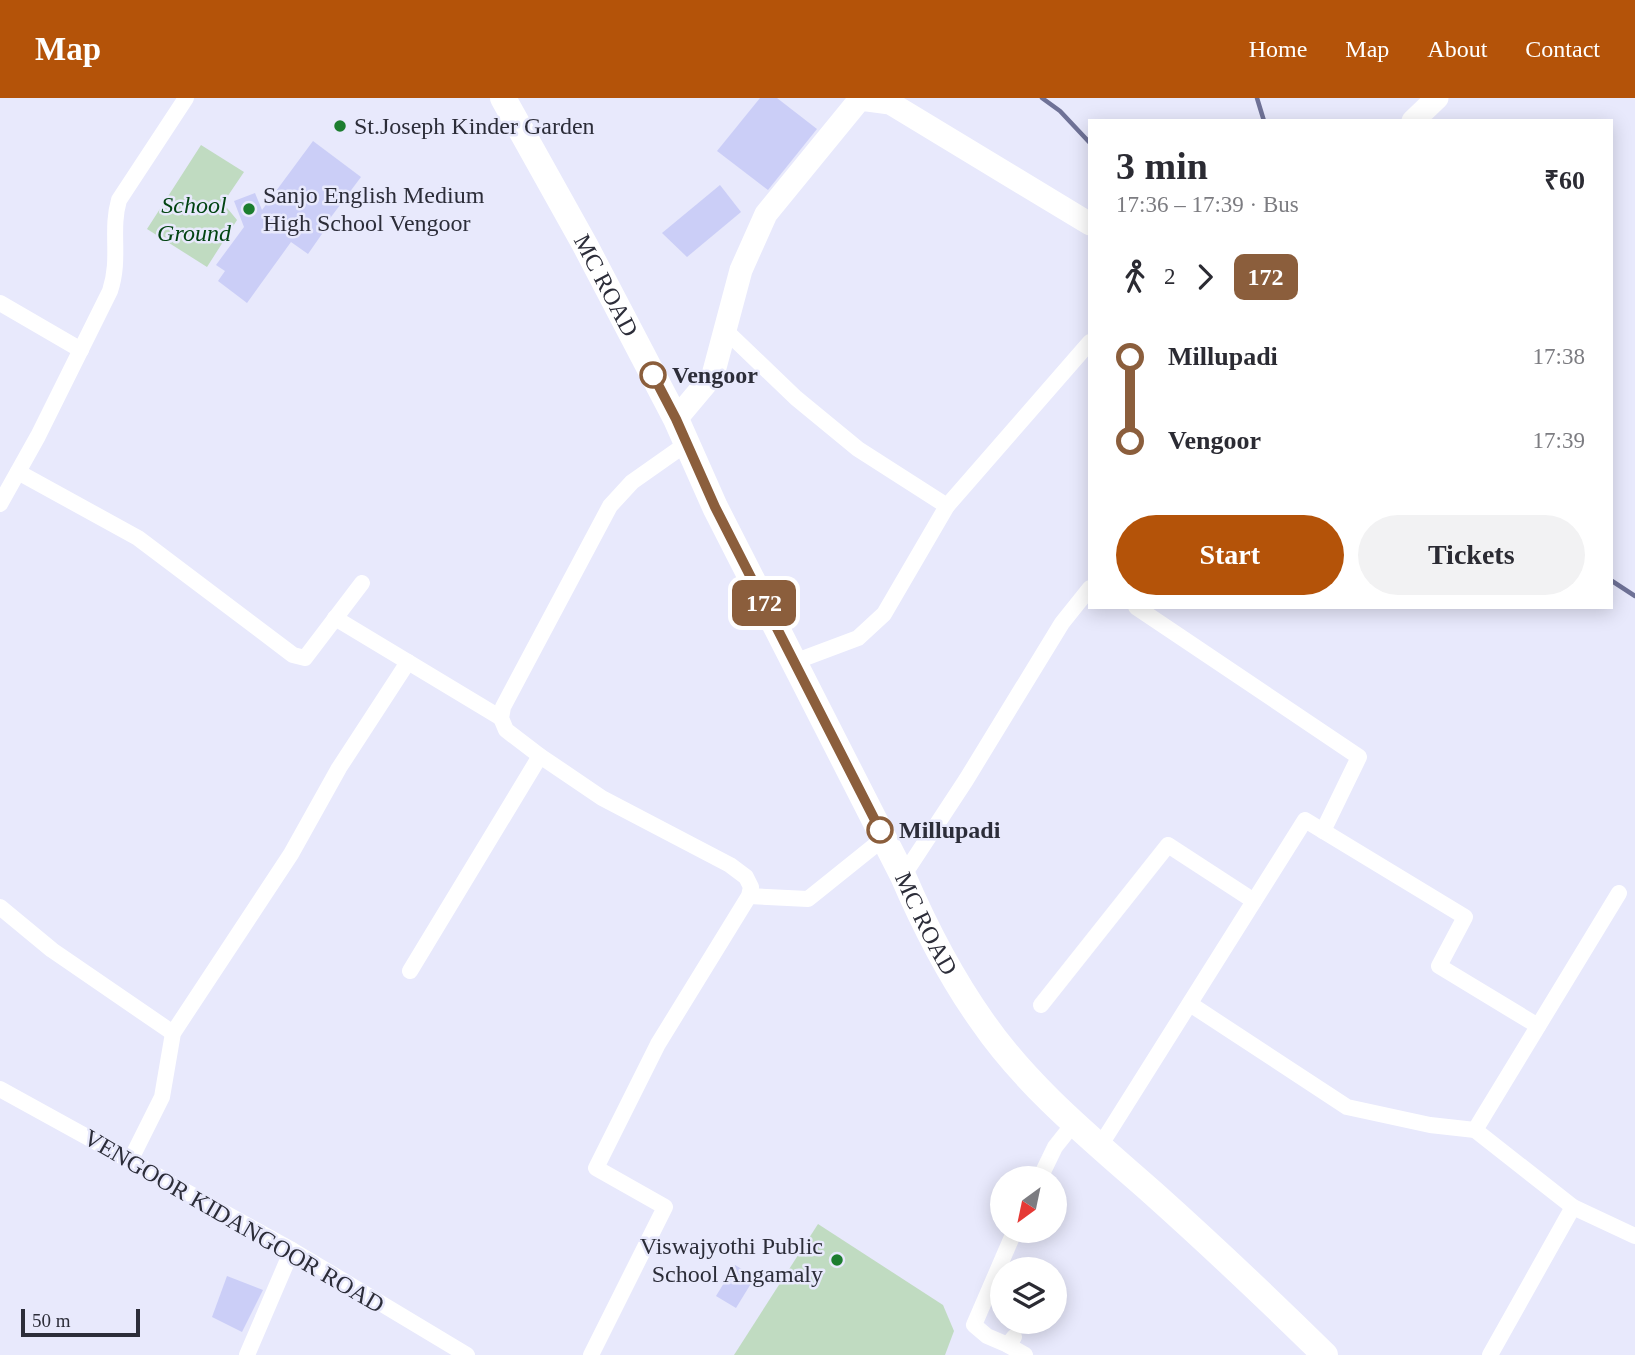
<!DOCTYPE html>
<meta charset="utf-8">
<style>
:root{--surface:#fff;--page:#f2f2f3;--text:#2b2b33;--muted:#7c7c81;--accent:#b45309}
body{margin:0;font-family:"Times New Roman",serif;background:var(--page);color:var(--text);height:100vh;display:flex;flex-direction:column;font-size:26px;white-space:nowrap}
*{box-sizing:border-box;margin:0}
p{font-size:23px;color:var(--muted)}
.icon{flex:none;width:38px;height:38px;fill:none;stroke:currentColor;stroke-width:2;stroke-linecap:round;stroke-linejoin:round}
.map{position:relative;flex:1;overflow:hidden}
.details{position:absolute;left:1088px;top:21px;width:525px;height:490px;display:flex;flex-direction:column;background:var(--surface);border-radius:0px;box-shadow:0 4px 18px #0003}
.details>*{flex:none}
.badge{padding:0 14px;border-radius:10px;font-size:24px;line-height:46px}
.needle{width:46px;rotate:213deg}
.fabs{position:absolute;left:990px;top:1068px;display:grid;gap:14px}
.fabs a{display:grid;place-items:center;width:77px;height:77px;border-radius:50%;background:var(--surface);box-shadow:0 4px 18px #0003;font-size:35px}
.scale{position:absolute;left:21px;bottom:18px;width:119px;box-sizing:border-box;padding-left:7px;border:4px solid #2c2d39;border-top:0;font-size:19px;line-height:24px;white-space:nowrap;color:#2c2d39;-webkit-text-stroke:5px #e8e9fc;paint-order:stroke}
.map>.badge{position:absolute;translate:-50% -50%;box-shadow:0 0 0 4px #fff}
.legs{display:flex;align-items:center;gap:10px;height:77px;padding:0 28px;font-size:23px}
.legs p{margin-inline-start:auto}
.head{display:flex;align-items:center;justify-content:space-between;height:119px;padding:0 28px}
h1{font-size:38px;font-weight:800;line-height:52px}
.cta{display:flex;gap:14px;margin-top:auto;padding:14px 28px}
.cta a{flex:1;height:80px;border-radius:42px;background:var(--accent);color:#fff;font-size:28px;font-weight:800;line-height:80px;text-align:center}
.cta a+a{background:var(--page);color:var(--text)}
ul{padding:0 28px;list-style:none}
li{display:flex;align-items:center;gap:24px;height:84px;font-size:26px}
li i{display:grid;place-items:center;width:10px;height:100%;margin:0 9px;background:currentColor}
li i::after{content:'';width:18px;height:18px;margin:-9px;border:5px solid;border-radius:50%;background:var(--surface)}
li p{margin-inline-start:auto}
li:first-child i{background:linear-gradient(#0000 50%,currentColor 0)}
li:last-child i{background:linear-gradient(currentColor 50%,#0000 0)}
header{display:flex;align-items:center;gap:42px;box-sizing:border-box;height:98px;padding:0 35px;background:var(--accent);color:#fff}
header strong{font-size:33px}
nav{display:flex;gap:38px;margin-inline-start:auto;font-size:24px}
.map>svg:first-child{display:block}
.green{fill:#c0dbc1}
.lines{fill:none;stroke-linecap:round;stroke-linejoin:round}
.stream{stroke:#6f7297;stroke-width:4.5}
.building{fill:#cbcef7}
.street{stroke:#fff;stroke-width:16}
.secondary{stroke:#fff;stroke-width:23}
.primary{stroke:#fff;stroke-width:26}
.line-1-casing{stroke:#fff;stroke-width:16}
.line-1{stroke:#8b5e3c;stroke-width:10}
.poi-dot{fill:#1c7d2f;stroke:#e8e9fc;stroke-width:2.5}
.stop-1-dot{fill:#fff;stroke:#8b5e3c;stroke-width:3.5}
.labels{text-anchor:middle;dominant-baseline:central;stroke-width:5;stroke-linejoin:round;paint-order:stroke}
.poi-label{font-size:24px;fill:#2c2d39;stroke:#e8e9fc;text-anchor:start}
.park-label{font-size:24px;font-style:italic;fill:#024412;stroke:#e8e9fc}
.street-label{font-size:24px;fill:#2c2d39;stroke:#e8e9fc}
.stop-label{font-size:24px;font-weight:bold;fill:#2c2d39;stroke:#e8e9fc;text-anchor:start}
</style>
<header>
<strong>Map</strong>
<nav><a>Home</a><a>Map</a><a>About</a><a>Contact</a></nav>
</header>
<div class="map">
<svg width="1635" height="1257" viewBox="0 0 1635 1257">
<rect width="100%" height="100%" fill="#e8e9fc"/>
<!-- green -->
<g class="green">
<polygon points="201,47 244,74 223,105 237,122 207,169 147,131"/>
<polygon points="818,1126 943,1207 954,1233 945,1257 734,1257"/>
</g>
<g class="lines">
<!-- stream -->
<g class="stream">
<polyline points="1042,0 1060,13 1090,45"/>
<polyline points="1257,0 1264,23"/>
<polyline points="1612,483 1635,498"/>
</g>
</g>
<!-- building -->
<g class="building">
<polygon points="760,0 777,0 817,31 768,92 717,53"/>
<polygon points="313,43 361,79 322,131 324,133 308,156 291,144 247,205 218,183 225,173 216,167 244,129 234,103 255,95 262,112"/>
<polygon points="720,87 741,114 687,159 662,135"/>
<polygon points="735,1167 755,1179 736,1210 716,1198"/>
<polygon points="227,1178 263,1192 242,1234 212,1219"/>
</g>
<g class="lines">
<!-- street -->
<g class="street">
<polyline points="0,205 81,252"/>
<polyline points="725,232 796,300 858,351 947,408"/>
<polyline points="18,374 138,440 293,557 305,560 362,485"/>
<path d="M0,406L38,338L110,193C121,160 110,133 119,102L186,0"/>
<polyline points="1136,509 1359,659 1323,733"/>
<polyline points="335,520 501,620"/>
<polyline points="794,564 858,540 884,516 947,408 1090,244"/>
<polyline points="903,778 966,682 1062,525 1090,490"/>
<polyline points="1619,795 1475,1032 1573,1109 1635,1138"/>
<polyline points="749,798 808,801 884,740"/>
<polyline points="0,809 52,852 173,935"/>
<polyline points="410,873 540,658"/>
<polyline points="1190,906 1347,1009 1430,1027 1475,1032"/>
<polyline points="1041,907 1168,747 1254,803"/>
<polyline points="0,991 292,1152 467,1257"/>
<polyline points="1100,1048 1305,722 1465,819 1439,868 1538,928"/>
<polyline points="131,1061 162,999 173,935 291,756 339,670 408,564"/>
<polyline points="1040,1080 1055,1049 1074,1025"/>
<polyline points="1014,1239 1008,1247 987,1238 974,1227 1015,1132"/>
<polyline points="1008,1247 1025,1257"/>
<polyline points="247,1257 292,1152"/>
<polyline points="591,1257 665,1109 596,1070 658,946 749,798 751,789 746,779 730,767 602,700 540,658 506,632 501,620 503,609 610,408 632,384 686,346"/>
<polyline points="1490,1257 1573,1109"/>
</g>
<!-- secondary -->
<g class="secondary">
<polyline points="1413,23 1437,0"/>
<polyline points="676,321 713,277 741,172 766,116 860,1 890,5 1090,126"/>
</g>
<!-- primary -->
<path class="primary" id="s1" d="M503,0L585,147L676,321L715,409L903,778C925,829 950,878 982,923C1028,990 1094,1043 1154,1096C1212,1148 1269,1202 1325,1257"/>
</g>
<g class="lines">
<defs>
<polyline id="line-1" points="653,277 676,321 715,409 880,732"/>
</defs>
<!-- line-1 casing -->
<use href="#line-1" class="line-1-casing"/>
<!-- line-1 -->
<use href="#line-1" class="line-1"/>
</g>
<!-- markers -->
<g class="poi-dot">
<circle cx="340" cy="28" r="7"/>
<circle cx="249" cy="111" r="7"/>
<circle cx="837" cy="1162" r="7"/>
</g>
<g class="stop-1-dot">
<circle cx="653" cy="277" r="12"/>
<circle cx="880" cy="732" r="12"/>
</g>
<g class="labels">
<!-- poi labels -->
<g class="poi-label">
<text x="354" y="28">St.Joseph Kinder Garden</text>
<text x="263" y="97">Sanjo English Medium<tspan x="263" dy="28">High School Vengoor</tspan></text>
<text x="823" y="1148" text-anchor="end">Viswajyothi Public<tspan x="823" dy="28">School Angamaly</tspan></text>
</g>
<!-- park labels -->
<g class="park-label">
<text x="194" y="107">School<tspan x="194" dy="28">Ground</tspan></text>
</g>
<!-- street labels -->
<g class="street-label">
<text stroke="none"><textPath href="#s1" startOffset="214">MC ROAD</textPath></text>
<text stroke="none"><textPath href="#s1" startOffset="928">MC ROAD</textPath></text>
<text transform="translate(234 1123) rotate(30)">VENGOOR KIDANGOOR ROAD</text>
</g>
<!-- stop labels -->
<g class="stop-label">
<text x="672" y="277">Vengoor</text>
<text x="899" y="732">Millupadi</text>
</g>
</g>
</svg>
<div class="fabs">
<a><svg class="needle" viewBox="-14 -14 28 28"><path d="M0-13l5 13h-10z" fill="#e53935"/><path d="M0 13l5-13h-10z" fill="#7c7c81"/></svg></a>
<a><svg class="icon" aria-label="layers" viewBox="0 0 24 24"><path d="M12 4l9 5-9 5-9-5zM3 14l9 5 9-5"/></svg></a>
</div>
<div class="scale">50 m</div>
<b class="badge" style="left:764px;top:505px;background:#8b5e3c;color:#fff">172</b>
<section class="details">
<div class="head"><div><h1>3 min</h1><p>17:36 – 17:39 · Bus</p></div><b>₹60</b></div>
<div class="legs"><svg class="icon" aria-label="walk" viewBox="0 0 24 24"><circle cx="13" cy="4" r="2"/><path d="M13 8l-2 6 4 7M11 14l-3 7M7 12l3-4h3l4 4"/></svg>2<svg class="icon" aria-label="forward" viewBox="0 0 24 24"><path d="M9 5l7 7-7 7"/></svg><b class="badge" style="background:#8b5e3c;color:#fff">172</b></div>
<ul>
<li><i style="color:#8b5e3c"></i><b>Millupadi</b><p>17:38</p></li>
<li><i style="color:#8b5e3c"></i><b>Vengoor</b><p>17:39</p></li>
</ul>
<div class="cta"><a>Start</a><a>Tickets</a></div>
</section>
</div>
